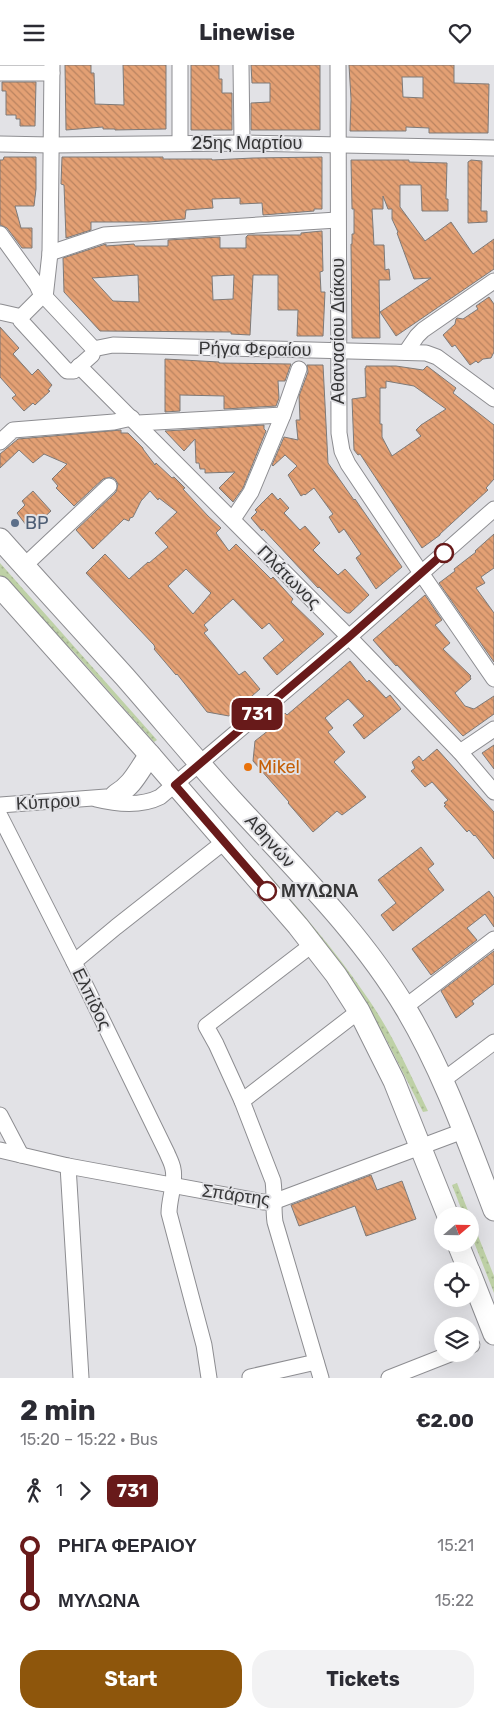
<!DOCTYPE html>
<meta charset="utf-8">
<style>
:root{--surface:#fff;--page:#f2f2f3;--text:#2b2b33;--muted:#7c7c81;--accent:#8e560c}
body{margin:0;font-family:Rubik,sans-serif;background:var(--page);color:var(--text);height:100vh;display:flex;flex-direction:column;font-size:19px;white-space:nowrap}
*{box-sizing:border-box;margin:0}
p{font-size:16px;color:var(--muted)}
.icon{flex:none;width:28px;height:28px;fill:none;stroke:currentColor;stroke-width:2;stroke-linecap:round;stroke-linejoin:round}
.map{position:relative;height:1313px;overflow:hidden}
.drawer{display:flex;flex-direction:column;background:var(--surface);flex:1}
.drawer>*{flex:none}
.badge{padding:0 10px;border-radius:8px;font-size:18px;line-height:32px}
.needle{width:32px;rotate:70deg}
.buttons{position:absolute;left:434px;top:1142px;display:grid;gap:10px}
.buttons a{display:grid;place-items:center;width:45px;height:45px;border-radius:50%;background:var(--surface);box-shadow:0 5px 20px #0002;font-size:25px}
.map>.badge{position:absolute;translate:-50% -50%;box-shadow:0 0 0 2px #fff}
.legs{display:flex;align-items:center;gap:8px;height:55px;padding:0 20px;font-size:16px}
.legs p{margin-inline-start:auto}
.overview{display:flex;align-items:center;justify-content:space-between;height:85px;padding:0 20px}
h1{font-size:28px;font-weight:700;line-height:38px}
.primary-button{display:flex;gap:10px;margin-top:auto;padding:10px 20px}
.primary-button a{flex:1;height:58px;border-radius:20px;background:var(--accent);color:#fff;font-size:20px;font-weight:700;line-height:58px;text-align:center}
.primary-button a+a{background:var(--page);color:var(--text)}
ul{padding:0 20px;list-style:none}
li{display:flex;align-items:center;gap:18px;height:55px;font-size:19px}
li i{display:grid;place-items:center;width:8px;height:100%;margin:0 6px;background:currentColor}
li i::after{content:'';width:12px;height:12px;margin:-6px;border:4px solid;border-radius:50%;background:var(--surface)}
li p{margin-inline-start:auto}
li:first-child i{background:linear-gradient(#0000 50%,currentColor 0)}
li:last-child i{background:linear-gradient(currentColor 50%,#0000 0)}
header{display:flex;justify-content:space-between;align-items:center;height:65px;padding:0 20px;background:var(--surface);font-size:22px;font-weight:700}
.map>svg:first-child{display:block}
.grass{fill:url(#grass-dots)}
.building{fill:url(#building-back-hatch);stroke:#7e7a78;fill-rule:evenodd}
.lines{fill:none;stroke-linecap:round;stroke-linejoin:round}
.minor-casing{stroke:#8d8d91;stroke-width:17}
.highway-casing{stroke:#8d8d91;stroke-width:23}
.minor{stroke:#fff;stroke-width:15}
.highway{stroke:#fff;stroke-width:21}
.line-1-casing{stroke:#fff;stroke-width:11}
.line-1{stroke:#681a1a;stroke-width:8}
.service-dot{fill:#5c6f8a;stroke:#e2e2e6;stroke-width:2}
.stop-1-dot{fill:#fff;stroke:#681a1a;stroke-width:2.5}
.food-dot{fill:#e8710a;stroke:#e2e2e6;stroke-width:2}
.labels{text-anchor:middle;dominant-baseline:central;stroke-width:4;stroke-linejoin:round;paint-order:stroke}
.street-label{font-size:18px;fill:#363637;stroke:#e2e2e6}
.service-label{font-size:18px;fill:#4e5e75;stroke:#e2e2e6;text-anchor:start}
.food-label{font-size:18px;fill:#c56008;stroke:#e2e2e6;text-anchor:start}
.stop-label{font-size:18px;font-weight:bold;fill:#363637;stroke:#e2e2e6;text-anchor:start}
</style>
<header><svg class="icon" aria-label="menu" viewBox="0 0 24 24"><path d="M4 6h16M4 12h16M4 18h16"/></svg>Linewise<svg class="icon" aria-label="heart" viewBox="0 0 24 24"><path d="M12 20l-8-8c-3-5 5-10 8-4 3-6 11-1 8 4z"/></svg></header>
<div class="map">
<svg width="494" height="1313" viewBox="0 0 494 1313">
<defs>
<pattern id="grass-dots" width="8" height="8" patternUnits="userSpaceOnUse" patternTransform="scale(1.25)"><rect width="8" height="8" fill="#bed1a6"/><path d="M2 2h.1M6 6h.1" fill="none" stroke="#a4b490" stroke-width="1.8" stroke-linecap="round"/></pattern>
<pattern id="building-back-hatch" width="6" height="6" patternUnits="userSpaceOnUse" patternTransform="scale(1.25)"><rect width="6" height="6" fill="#e3a074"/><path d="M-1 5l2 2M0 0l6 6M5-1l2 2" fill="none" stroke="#b98360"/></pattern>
</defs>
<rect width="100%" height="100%" fill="#e2e2e6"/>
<!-- grass -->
<g class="grass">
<polygon points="0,498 157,675 154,677 73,586 9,527 0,516"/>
<path d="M219,753C271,813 325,870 369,935C393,970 410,1009 428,1046L423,1047L386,974L364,940L215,757Z"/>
<polygon points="457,1118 494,1211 494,1228 470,1167 470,1151 464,1151 452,1120"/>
</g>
<!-- building -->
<g class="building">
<polygon points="65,0 91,0 91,8 94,8 95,39 124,40 123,0 166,0 166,64 115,65 115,64 103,64 103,62 66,65"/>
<polygon points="191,0 219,0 219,14 222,14 222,28 232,28 232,65 191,65"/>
<polygon points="251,0 320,0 320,65 251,65 251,38 270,37 270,18 252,18"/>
<path d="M349,0H454V18L489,19L488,68H429V63L406,62V66H350L351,34ZM402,12H423V33L403,32Z"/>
<polygon points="2,17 36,17 35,61 20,61 20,54 16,54 16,50 6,50 6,26 2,26"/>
<polygon points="4,92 36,92 36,124 34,141 15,141 21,163 32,163 32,183 22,183 7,163 0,160 0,95 3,95"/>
<polygon points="62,92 163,92 163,94 212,94 212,95 253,93 322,92 322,144 314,144 314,146 263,150 262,138 240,139 240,133 212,134 213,143 186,145 185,154 149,157 91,157 91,165 66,173 64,120 61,119"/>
<polygon points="351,95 409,95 409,97 447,98 446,134 448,134 448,146 422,146 421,120 400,120 400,142 425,176 451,157 473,189 494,174 494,204 396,271 380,247 431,213 414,214 397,168 398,167 392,154 392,144 388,144 383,131 383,144 372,144 374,180 384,180 385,205 389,204 390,215 379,215 380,273 352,273 351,179 352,179 352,169 354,169 354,144 352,144"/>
<polygon points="471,95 482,96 481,146 487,146 487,157 468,158 468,97"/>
<path d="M322,166L323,206L320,207L321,227H325L323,271H297L298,245H278V210H253L250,270L231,269V267L100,266L64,227L63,193L106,179V181L134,179L135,181H168V175L220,172V183H246V172L248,170H301V168ZM138,210L139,237L113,236L92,213ZM234,210L233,234L213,235L212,211Z"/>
<polygon points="489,232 494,239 494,287 491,293 483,294 478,298 476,296 470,300 455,280 452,282 443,270 455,259 456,254 457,253 463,254 478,244 476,241"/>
<polygon points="0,262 19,283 13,289 32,310 38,304 52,320 48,325 50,326 35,340 33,338 24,346 12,333 16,330 0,312"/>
<polygon points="165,294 219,297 219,298 291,299 285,316 278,316 279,333 276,341 224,344 224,331 180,330 180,346 165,347"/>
<polygon points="307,300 323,300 328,398 354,435 355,434 402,502 376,524 356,493 361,489 344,464 339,468 329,452 333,449 314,423 305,430 304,429 301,431 288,410 297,401 285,390 273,401 272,400 284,372 298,375 296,355 300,355 299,331 308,307"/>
<path d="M366,301H396L423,305L427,301L456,323L453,328L494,360V414L486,423L488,425L440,469V470L422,483L360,389L358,390L354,385L352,334L366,332L365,303H366ZM386,316L414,321L446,344L421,360L416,365L421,371L392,391L382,372V359H380V323H386Z"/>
<polygon points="264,360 264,364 266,366 243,423 233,437 219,423 235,407 205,408 205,404 200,404 199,398 196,398 195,374 184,386 165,366"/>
<path d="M121,365V368H128L143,383V384L155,400L156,398L172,413L174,412L185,423L183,424L208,451L221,463L216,468L229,486L236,479L271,514L273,512L293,534L291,537L324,569L277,610L263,593L284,575L269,558L262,564L233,534L204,560L208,565L204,568L239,610L245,606L260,624L229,651L207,647L177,609L176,610L154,584L155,583L154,580L86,508L105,489L129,514L148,497L149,498L168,482L155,468L177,447L159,433L158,435L150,426L141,436L133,452L130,453L129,456L124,454L93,484L76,465L116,427L118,419L115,414L111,412L103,414L74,441L56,423L58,421L52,414L67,399L44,389L33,398L19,385L0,403V389L18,374ZM186,504L211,528L193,549L168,521Z"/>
<polygon points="33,426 51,446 40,456 35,452 26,460 17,448 25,440 22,436"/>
<polygon points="272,428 278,435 280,433 289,443 284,448 300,465 305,461 320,478 313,485 338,510 345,504 369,530 350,548 347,548 344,546 319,522 318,523 263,464 262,466 251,453 257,447 255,445"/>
<polygon points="494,469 494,503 481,512 485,518 476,523 494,548 494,597 439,518 455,506 454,504 476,487 475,486"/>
<polygon points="425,530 442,555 435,560 450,578 443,584 471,611 470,612 471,614 455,628 465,641 474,644 494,631 494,649 463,671 397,600 396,601 373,575"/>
<polygon points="350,596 367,617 369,615 386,633 390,630 401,644 364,674 353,660 364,651 348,634 325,653 333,663 328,667 345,687 334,697 366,732 342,750 337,746 313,767 288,738 289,737 253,696 255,676 269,665 268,664 285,648 287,650"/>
<polygon points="494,680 494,704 482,688"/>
<polygon points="437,684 494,747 494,794 475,770 474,771 469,765 467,767 444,741 446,740 444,738 448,735 432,717 425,722 411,706 415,703 412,697 419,691 423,696"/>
<polygon points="421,782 434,799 428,804 444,825 393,866 381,850 396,838 378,815"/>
<polygon points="489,826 494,833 494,862 485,849 467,863 477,875 431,910 412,884"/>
<polygon points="494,886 494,919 472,936 474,939 456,953 441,926"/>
<polygon points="371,1110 377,1125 402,1116 416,1154 366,1171 355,1141 299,1161 291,1140"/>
</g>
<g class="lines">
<defs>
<g id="minor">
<polyline points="180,0 180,78"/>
<polyline points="241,0 242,78"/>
<polyline points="338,0 339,368 342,386 348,399 421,508 494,614"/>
<polyline points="0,8 52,8"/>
<polyline points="0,79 51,80 242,78 494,83"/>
<polyline points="0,169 37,220 43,233"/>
<polyline points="50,188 104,170 337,155"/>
<polygon points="43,233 47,234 92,282 93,286 92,290 74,306 67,306 21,256 23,250 39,234"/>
<polyline points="45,233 50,188 52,0"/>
<polyline points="0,247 22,252"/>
<polyline points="93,284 113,280 426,288 437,292 494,334"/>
<polyline points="406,287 417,271 423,265 494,216"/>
<polyline points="79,301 349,572 460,687 494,727"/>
<polyline points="138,358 283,350"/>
<polyline points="0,377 13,365 114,357 132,353"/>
<polyline points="233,454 251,427 283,350 299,304"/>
<polyline points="24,501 109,421"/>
<polyline points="460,687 494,664"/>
<path d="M96,734C116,739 140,742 160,732L349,572L494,444"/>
<polyline points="0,740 106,732"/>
<path d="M0,751L74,897L167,1088C169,1093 172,1098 173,1104C176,1117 169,1134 169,1148L204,1280L209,1313"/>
<path d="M313,879L206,961L216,979L242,1036L273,1116C275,1130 273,1143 275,1157L321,1313"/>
<polyline points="74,897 116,862 224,777"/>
<polyline points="405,942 494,874"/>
<polyline points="442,1016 494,977"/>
<polyline points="242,1036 359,946"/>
<polyline points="0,1050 21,1090"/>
<polyline points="0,1085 68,1101 263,1137 273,1137 463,1066"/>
<polyline points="68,1101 81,1313"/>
<polyline points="470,1281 472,1280"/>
<polyline points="250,1312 316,1297"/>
<polyline points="389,1313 450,1289"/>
</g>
<g id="highway">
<path d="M0,474C41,520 83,566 125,612C160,652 194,693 230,733C291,800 359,865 406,944C443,1006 468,1077 494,1145"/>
<polyline points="0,522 150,690 298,861 336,910 359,946 394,1016 448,1151"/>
<path d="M116,730C134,719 138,706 150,690"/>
<polyline points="458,1179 469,1206"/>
<polyline points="470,1208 494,1269"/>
</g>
</defs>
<!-- minor casing -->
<use href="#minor" class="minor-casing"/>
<!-- highway casing -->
<use href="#highway" class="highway-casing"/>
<!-- minor -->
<use href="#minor" class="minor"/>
<!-- highway -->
<use href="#highway" class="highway"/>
</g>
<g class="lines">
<defs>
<polyline id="line-1" points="267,826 175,720 349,572 444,488"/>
</defs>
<!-- line-1 casing -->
<use href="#line-1" class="line-1-casing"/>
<!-- line-1 -->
<use href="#line-1" class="line-1"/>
</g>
<!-- markers -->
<circle class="service-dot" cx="15" cy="458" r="5"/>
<g class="stop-1-dot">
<circle cx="444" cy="488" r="9"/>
<circle cx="267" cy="826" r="9"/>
</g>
<circle class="food-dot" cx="248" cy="702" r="5"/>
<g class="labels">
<!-- street labels -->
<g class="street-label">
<text x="247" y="78">25ης Μαρτίου</text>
<text transform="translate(338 266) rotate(-90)">Αθανασίου Διάκου</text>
<text transform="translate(255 284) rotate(1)">Ρήγα Φεραίου</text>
<text transform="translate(289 512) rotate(45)">Πλάτωνος</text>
<text transform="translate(48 737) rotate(-3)">Κύπρου</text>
<text transform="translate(270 776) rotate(48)">Αθηνών</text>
<text transform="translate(92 934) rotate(64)">Ελπίδος</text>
<text transform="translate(236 1130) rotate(8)">Σπάρτης</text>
</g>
<!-- service labels -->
<g class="service-label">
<text x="25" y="458">BP</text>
</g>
<!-- food labels -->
<g class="food-label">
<text x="258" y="702">Mikel</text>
</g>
<!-- stop labels -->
<g class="stop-label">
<text x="281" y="826">ΜΥΛΩΝΑ</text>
</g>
</g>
</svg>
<div class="buttons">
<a><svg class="needle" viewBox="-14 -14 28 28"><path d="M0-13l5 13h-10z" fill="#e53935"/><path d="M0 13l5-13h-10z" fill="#7c7c81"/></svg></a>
<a><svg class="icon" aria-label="locate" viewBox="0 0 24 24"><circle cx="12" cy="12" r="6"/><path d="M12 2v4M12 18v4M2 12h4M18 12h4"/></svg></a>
<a><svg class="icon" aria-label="layers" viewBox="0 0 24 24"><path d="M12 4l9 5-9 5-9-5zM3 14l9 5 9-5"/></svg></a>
</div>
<b class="badge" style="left:257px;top:649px;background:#681a1a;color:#fff">731</b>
</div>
<section class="drawer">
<div class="overview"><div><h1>2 min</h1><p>15:20 – 15:22 · Bus</p></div><b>€2.00</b></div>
<div class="legs"><svg class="icon" aria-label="walk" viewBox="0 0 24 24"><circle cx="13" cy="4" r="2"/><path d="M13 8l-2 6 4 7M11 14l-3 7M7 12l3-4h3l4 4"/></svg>1<svg class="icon" aria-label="forward" viewBox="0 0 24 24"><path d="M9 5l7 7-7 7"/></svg><b class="badge" style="background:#681a1a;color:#fff">731</b></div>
<ul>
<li><i style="color:#681a1a"></i><b>ΡΗΓΑ ΦΕΡΑΙΟΥ</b><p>15:21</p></li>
<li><i style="color:#681a1a"></i><b>ΜΥΛΩΝΑ</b><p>15:22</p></li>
</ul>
<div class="primary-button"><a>Start</a><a>Tickets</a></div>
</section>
